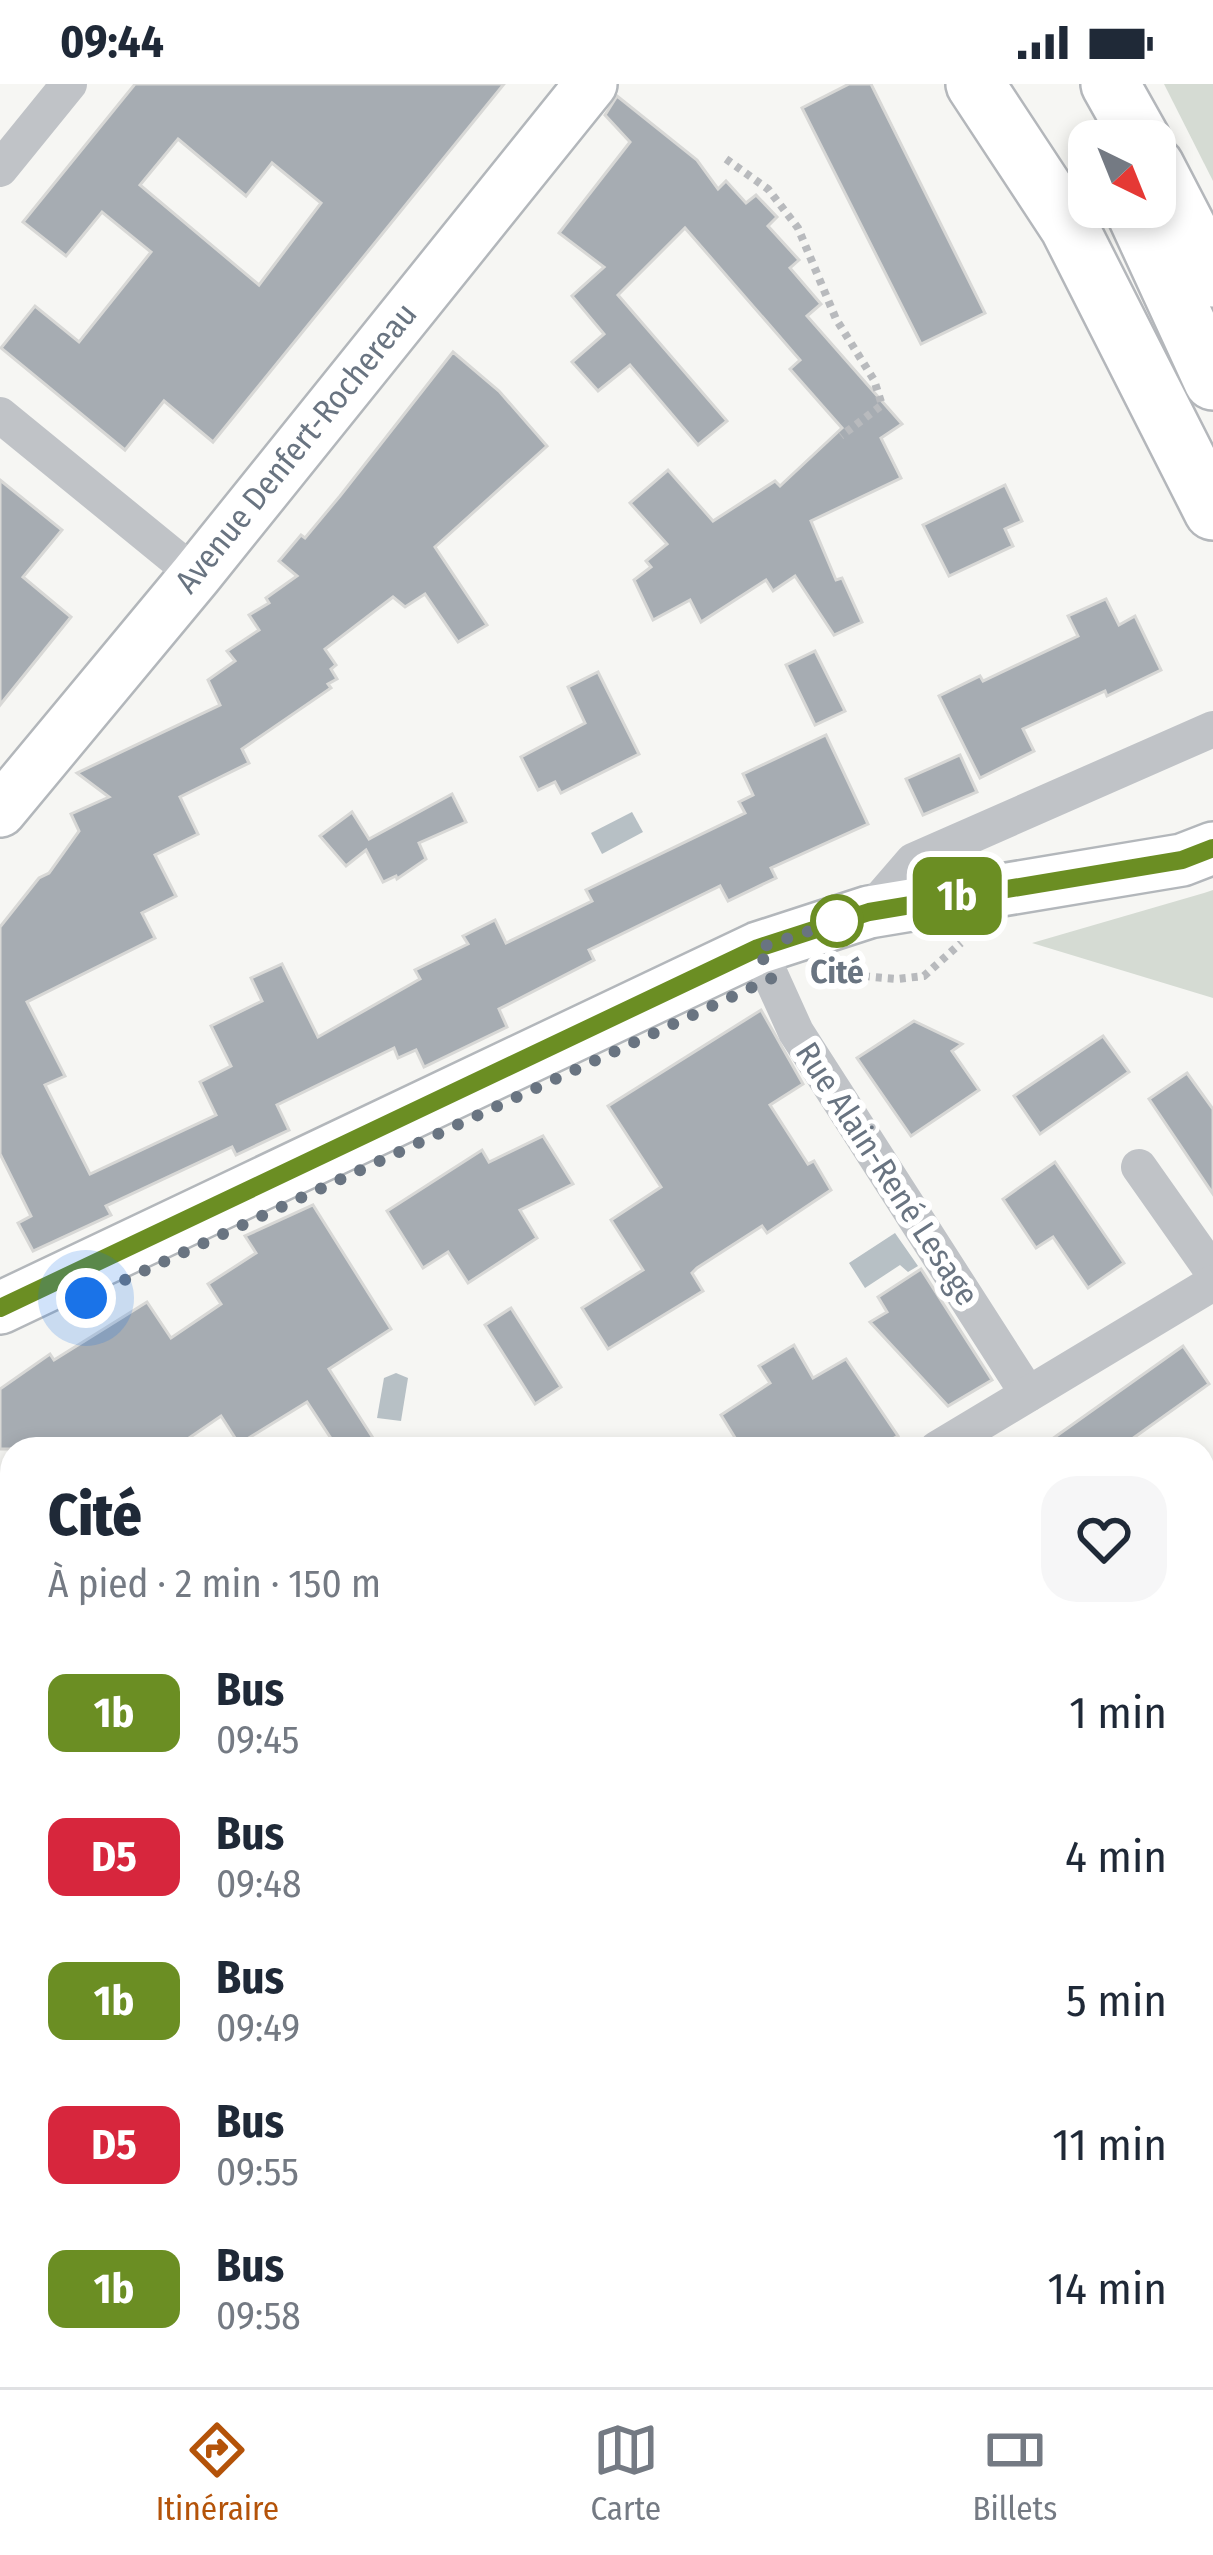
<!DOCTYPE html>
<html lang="fr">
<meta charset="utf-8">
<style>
:root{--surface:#fff;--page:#f6f6f7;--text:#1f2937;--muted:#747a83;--line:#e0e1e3;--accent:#b45309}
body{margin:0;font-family:"Fira Sans Condensed",sans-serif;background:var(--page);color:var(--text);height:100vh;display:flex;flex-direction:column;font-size:45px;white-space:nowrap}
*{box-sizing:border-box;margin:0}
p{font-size:39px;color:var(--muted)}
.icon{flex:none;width:66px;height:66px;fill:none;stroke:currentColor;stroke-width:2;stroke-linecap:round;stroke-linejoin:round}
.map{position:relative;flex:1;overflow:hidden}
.sheet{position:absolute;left:0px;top:1353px;width:1215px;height:951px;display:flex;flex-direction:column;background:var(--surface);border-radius:36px 36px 0 0;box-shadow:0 6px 18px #0003}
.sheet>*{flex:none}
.badge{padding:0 24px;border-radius:18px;font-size:42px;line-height:78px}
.needle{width:78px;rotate:137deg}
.controls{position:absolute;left:1068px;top:36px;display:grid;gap:24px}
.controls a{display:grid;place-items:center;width:108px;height:108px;border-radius:24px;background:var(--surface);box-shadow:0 6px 18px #0003;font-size:60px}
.you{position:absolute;width:60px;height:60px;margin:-30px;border:9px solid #fff;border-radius:50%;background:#1a73e8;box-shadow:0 0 0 18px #1a73e833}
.map>.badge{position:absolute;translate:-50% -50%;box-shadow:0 0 0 6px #fff}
.round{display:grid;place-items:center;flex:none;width:126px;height:126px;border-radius:36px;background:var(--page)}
.head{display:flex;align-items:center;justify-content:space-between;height:204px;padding:0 48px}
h1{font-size:57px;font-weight:800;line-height:90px}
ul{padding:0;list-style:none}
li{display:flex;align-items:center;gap:36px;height:144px;padding:0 48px}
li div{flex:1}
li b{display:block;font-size:45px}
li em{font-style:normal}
li .badge{min-width:132px;font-weight:700;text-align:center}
.status{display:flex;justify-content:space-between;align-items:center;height:84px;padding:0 60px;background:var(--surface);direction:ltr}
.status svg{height:33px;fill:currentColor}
.dock{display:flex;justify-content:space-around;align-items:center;height:168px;border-top:3px solid var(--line);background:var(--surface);font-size:33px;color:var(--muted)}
.dock a{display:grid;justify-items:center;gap:6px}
.dock .selected{color:var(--accent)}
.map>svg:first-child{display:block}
.green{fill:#d5dbd3}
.water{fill:#b7c0c5}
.building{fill:#a6acb2;stroke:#d8d8d6;stroke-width:3;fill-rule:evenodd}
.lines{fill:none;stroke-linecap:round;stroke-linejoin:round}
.secondary-casing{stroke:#b3b7bb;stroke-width:56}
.primary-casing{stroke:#b4b7bb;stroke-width:62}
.path{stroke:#b8babd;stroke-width:8;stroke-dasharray:6 6;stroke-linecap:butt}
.lane{stroke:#c0c3c7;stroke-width:18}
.street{stroke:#c0c3c7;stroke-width:36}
.secondary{stroke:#fff;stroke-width:51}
.primary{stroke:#fff;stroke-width:57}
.line-casing{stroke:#fff;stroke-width:27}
.line{stroke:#6b8e23;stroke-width:18}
.walk{stroke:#697481;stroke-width:12;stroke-dasharray:0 21.6}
.stop-dot{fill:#fff;stroke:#6b8e23;stroke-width:6}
.labels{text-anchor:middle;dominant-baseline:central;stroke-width:12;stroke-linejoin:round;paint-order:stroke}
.street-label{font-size:33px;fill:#697481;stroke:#fff}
.stop-label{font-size:33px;font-weight:bold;fill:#697481;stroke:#fff}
</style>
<div class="status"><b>09:44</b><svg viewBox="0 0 49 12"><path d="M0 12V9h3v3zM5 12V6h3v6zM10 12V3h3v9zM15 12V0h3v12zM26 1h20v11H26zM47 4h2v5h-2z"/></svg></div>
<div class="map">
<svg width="1213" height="2303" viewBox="0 0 1213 2303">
<rect width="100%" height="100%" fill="#f6f6f3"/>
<!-- green -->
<g class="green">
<polygon points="1164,0 1213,0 1213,97"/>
<polygon points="1213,806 1213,914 1032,859 1204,809"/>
</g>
<!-- water -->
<g class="water">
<polygon points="632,728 643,748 602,770 591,749"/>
<polygon points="895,1149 918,1182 908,1188 900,1181 865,1204 849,1179"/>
<polygon points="396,1289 408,1294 401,1337 377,1334 384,1294"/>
</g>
<!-- building -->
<g class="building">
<path d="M135,0H504L213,358L164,317L125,366L1,264L35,222L79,258L151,168L102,128L66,172L23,138ZM178,55L246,112L272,79L321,119L259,201L140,101Z"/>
<polygon points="849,0 871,0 985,229 921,260 802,24"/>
<polygon points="617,12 697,76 718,105 726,97 746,119 756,111 777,133 768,142 799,176 790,184 821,220 807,232 902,340 881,354 901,394 811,437 836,496 842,494 862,538 834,551 795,492 773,507 766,496 701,538 690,516 653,536 634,496 651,483 646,477 667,460 630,419 668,386 713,437 775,397 780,402 842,344 790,285 800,276 685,144 618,211 727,337 698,361 630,281 598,307 572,278 604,250 572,212 604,183 559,149 630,58 605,31"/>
<polygon points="453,268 499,307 547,362 435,463 487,541 458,558 425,510 405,523 393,513 325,565 336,581 331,585 337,595 328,600 331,604 242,665 249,679 180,713 198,750 155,771 176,812 142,829 155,854 27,918 65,992 45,1001 90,1090 216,1031 200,998 231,982 211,942 262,917 251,894 282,880 318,953 420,895 415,886 468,860 463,852 495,836 506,859 592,817 586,806 745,729 739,718 753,711 743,690 826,651 868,740 771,784 776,794 728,817 720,802 589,866 594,876 499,925 507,943 424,983 416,966 398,974 394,964 277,1021 289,1046 236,1071 232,1063 106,1122 111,1131 33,1167 18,1139 31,1132 0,1070 0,843 39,794 49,789 79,747 71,730 109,713 77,689 220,621 208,596 235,577 227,567 259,546 249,531 269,519 266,514 297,492 279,477 301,451 305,454 340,412"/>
<polygon points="0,396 62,446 23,493 71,533 0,621"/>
<polygon points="1005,401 1022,437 1005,445 1013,462 949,492 923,441"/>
<polygon points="1106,515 1119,541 1135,532 1161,586 1107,612 1105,607 1023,645 1034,667 980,694 939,612 980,592 983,597 1078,552 1068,532"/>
<polygon points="815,567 845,627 815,641 786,581"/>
<polygon points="598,588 639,670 561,709 555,698 538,706 521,673 585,639 568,603"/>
<polygon points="960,671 977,708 923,731 906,695"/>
<polygon points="452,710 466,738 419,759 426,775 397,795 396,792 383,798 366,766 346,782 320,752 352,728 369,755"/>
<polygon points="761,926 803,1000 770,1021 808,1080 814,1077 831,1106 767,1149 762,1142 697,1184 692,1189 703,1207 608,1265 582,1224 643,1186 611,1136 661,1103 608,1022"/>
<polygon points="914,937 962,960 952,967 979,1006 911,1052 857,974"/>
<polygon points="1103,952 1129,988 1040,1050 1014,1012"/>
<polygon points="1187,989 1213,1025 1213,1110 1149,1015"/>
<polygon points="543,1052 573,1100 520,1126 537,1154 468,1199 448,1168 423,1184 387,1127 482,1066 489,1078"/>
<polygon points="1055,1078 1124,1179 1088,1204 1053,1153 1036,1164 1003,1115"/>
<polygon points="313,1121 391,1245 329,1285 380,1365 338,1365 307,1318 239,1360 221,1332 173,1365 0,1365 0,1305 50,1270 54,1276 147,1218 171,1254 221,1220 208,1200 256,1169 245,1152"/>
<polygon points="921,1185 992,1296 948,1322 870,1238 887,1228 878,1213"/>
<polygon points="511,1224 561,1303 535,1320 485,1241"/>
<polygon points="794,1261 813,1294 846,1275 898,1352 874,1365 742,1365 721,1331 770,1299 759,1282"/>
<polygon points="1183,1262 1209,1300 1118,1365 1038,1365"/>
</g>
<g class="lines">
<defs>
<g id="secondary">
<polyline points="0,727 196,491 591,0"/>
<polyline points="0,1224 758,864 869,828 1182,776 1213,764"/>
</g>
<g id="primary">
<polyline points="975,0 1069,143 1213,427"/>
<polyline points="1110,0 1142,57"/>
<polyline points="1155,82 1213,194"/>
<polyline points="1133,123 1213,297"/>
</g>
</defs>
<!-- secondary casing -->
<use href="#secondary" class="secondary-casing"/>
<!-- primary casing -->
<use href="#primary" class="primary-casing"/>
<!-- path -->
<g class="path">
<polyline points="726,75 768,105 798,144 836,235 874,296 882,321 841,352"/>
<polyline points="828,889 897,895 924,892 961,859"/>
<polyline points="1203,1436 1213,1429"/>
<polyline points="1203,2088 1213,2088"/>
<polyline points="0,2267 12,2260"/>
<polyline points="1203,2268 1213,2260"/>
<polyline points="907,2303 918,2296 923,2303"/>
<polyline points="1159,2303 1173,2292"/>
</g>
<!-- lane -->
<polyline class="lane" points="0,1723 12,1742"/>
<!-- street -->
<g class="street">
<polyline points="0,85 69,0"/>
<polyline points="0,331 196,491"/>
<polyline points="869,828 913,777 1213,645"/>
<polyline points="758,864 796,948 1028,1310"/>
<polyline points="1139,1083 1213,1188"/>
<polyline points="937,1365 1213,1199"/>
<polyline points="1203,1831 1213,1824"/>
<polyline points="0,1930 12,1922"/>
<polyline points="242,2292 250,2303"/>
<polyline points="780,2292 788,2303"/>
<polyline points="503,2303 520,2292"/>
</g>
<!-- secondary -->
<use href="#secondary" class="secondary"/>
<!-- primary -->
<use href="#primary" class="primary"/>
</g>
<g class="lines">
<defs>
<polyline id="line" points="0,1224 758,864 869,828 1182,776 1213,764"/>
</defs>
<!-- line casing -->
<use href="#line" class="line-casing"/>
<!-- line -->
<use href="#line" class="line"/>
<!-- walk -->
<polyline class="walk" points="86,1214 772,894 758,864 846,835 837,837"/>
</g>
<!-- markers -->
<circle class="stop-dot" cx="837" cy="837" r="24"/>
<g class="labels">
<!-- street labels -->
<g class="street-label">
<text transform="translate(296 364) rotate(-51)">Avenue Denfert-Rochereau</text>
<text transform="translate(887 1090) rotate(57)">Rue Alain-René Lesage</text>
</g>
<!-- stop labels -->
<g class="stop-label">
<text x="837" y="888">Cité</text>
</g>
</g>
</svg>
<div class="controls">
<a><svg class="needle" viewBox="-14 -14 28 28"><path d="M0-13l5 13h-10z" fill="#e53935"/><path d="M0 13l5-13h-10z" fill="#747a83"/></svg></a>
</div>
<div class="you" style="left:86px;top:1214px"></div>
<b class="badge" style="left:957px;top:812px;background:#6b8e23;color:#fff">1b</b>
<section class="sheet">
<div class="head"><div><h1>Cité</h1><p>À pied · 2 min · 150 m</p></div><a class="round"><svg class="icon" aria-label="heart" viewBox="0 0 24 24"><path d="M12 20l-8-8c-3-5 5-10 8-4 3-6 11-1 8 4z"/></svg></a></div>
<ul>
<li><span class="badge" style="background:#6b8e23;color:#fff">1b</span><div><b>Bus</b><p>09:45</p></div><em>1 min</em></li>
<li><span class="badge" style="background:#d7263d;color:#fff">D5</span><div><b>Bus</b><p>09:48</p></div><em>4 min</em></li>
<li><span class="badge" style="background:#6b8e23;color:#fff">1b</span><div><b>Bus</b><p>09:49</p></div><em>5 min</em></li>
<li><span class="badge" style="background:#d7263d;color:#fff">D5</span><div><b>Bus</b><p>09:55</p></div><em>11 min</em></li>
<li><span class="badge" style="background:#6b8e23;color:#fff">1b</span><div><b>Bus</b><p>09:58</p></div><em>14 min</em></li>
</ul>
</section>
</div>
<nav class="dock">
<a class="selected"><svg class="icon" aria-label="directions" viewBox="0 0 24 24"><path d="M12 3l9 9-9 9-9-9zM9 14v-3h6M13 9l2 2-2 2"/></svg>Itinéraire</a>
<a><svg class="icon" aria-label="map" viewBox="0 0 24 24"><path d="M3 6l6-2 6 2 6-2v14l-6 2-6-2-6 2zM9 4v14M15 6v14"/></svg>Carte</a>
<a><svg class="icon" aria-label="tickets" viewBox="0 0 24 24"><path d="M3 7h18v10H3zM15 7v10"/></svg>Billets</a>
</nav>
